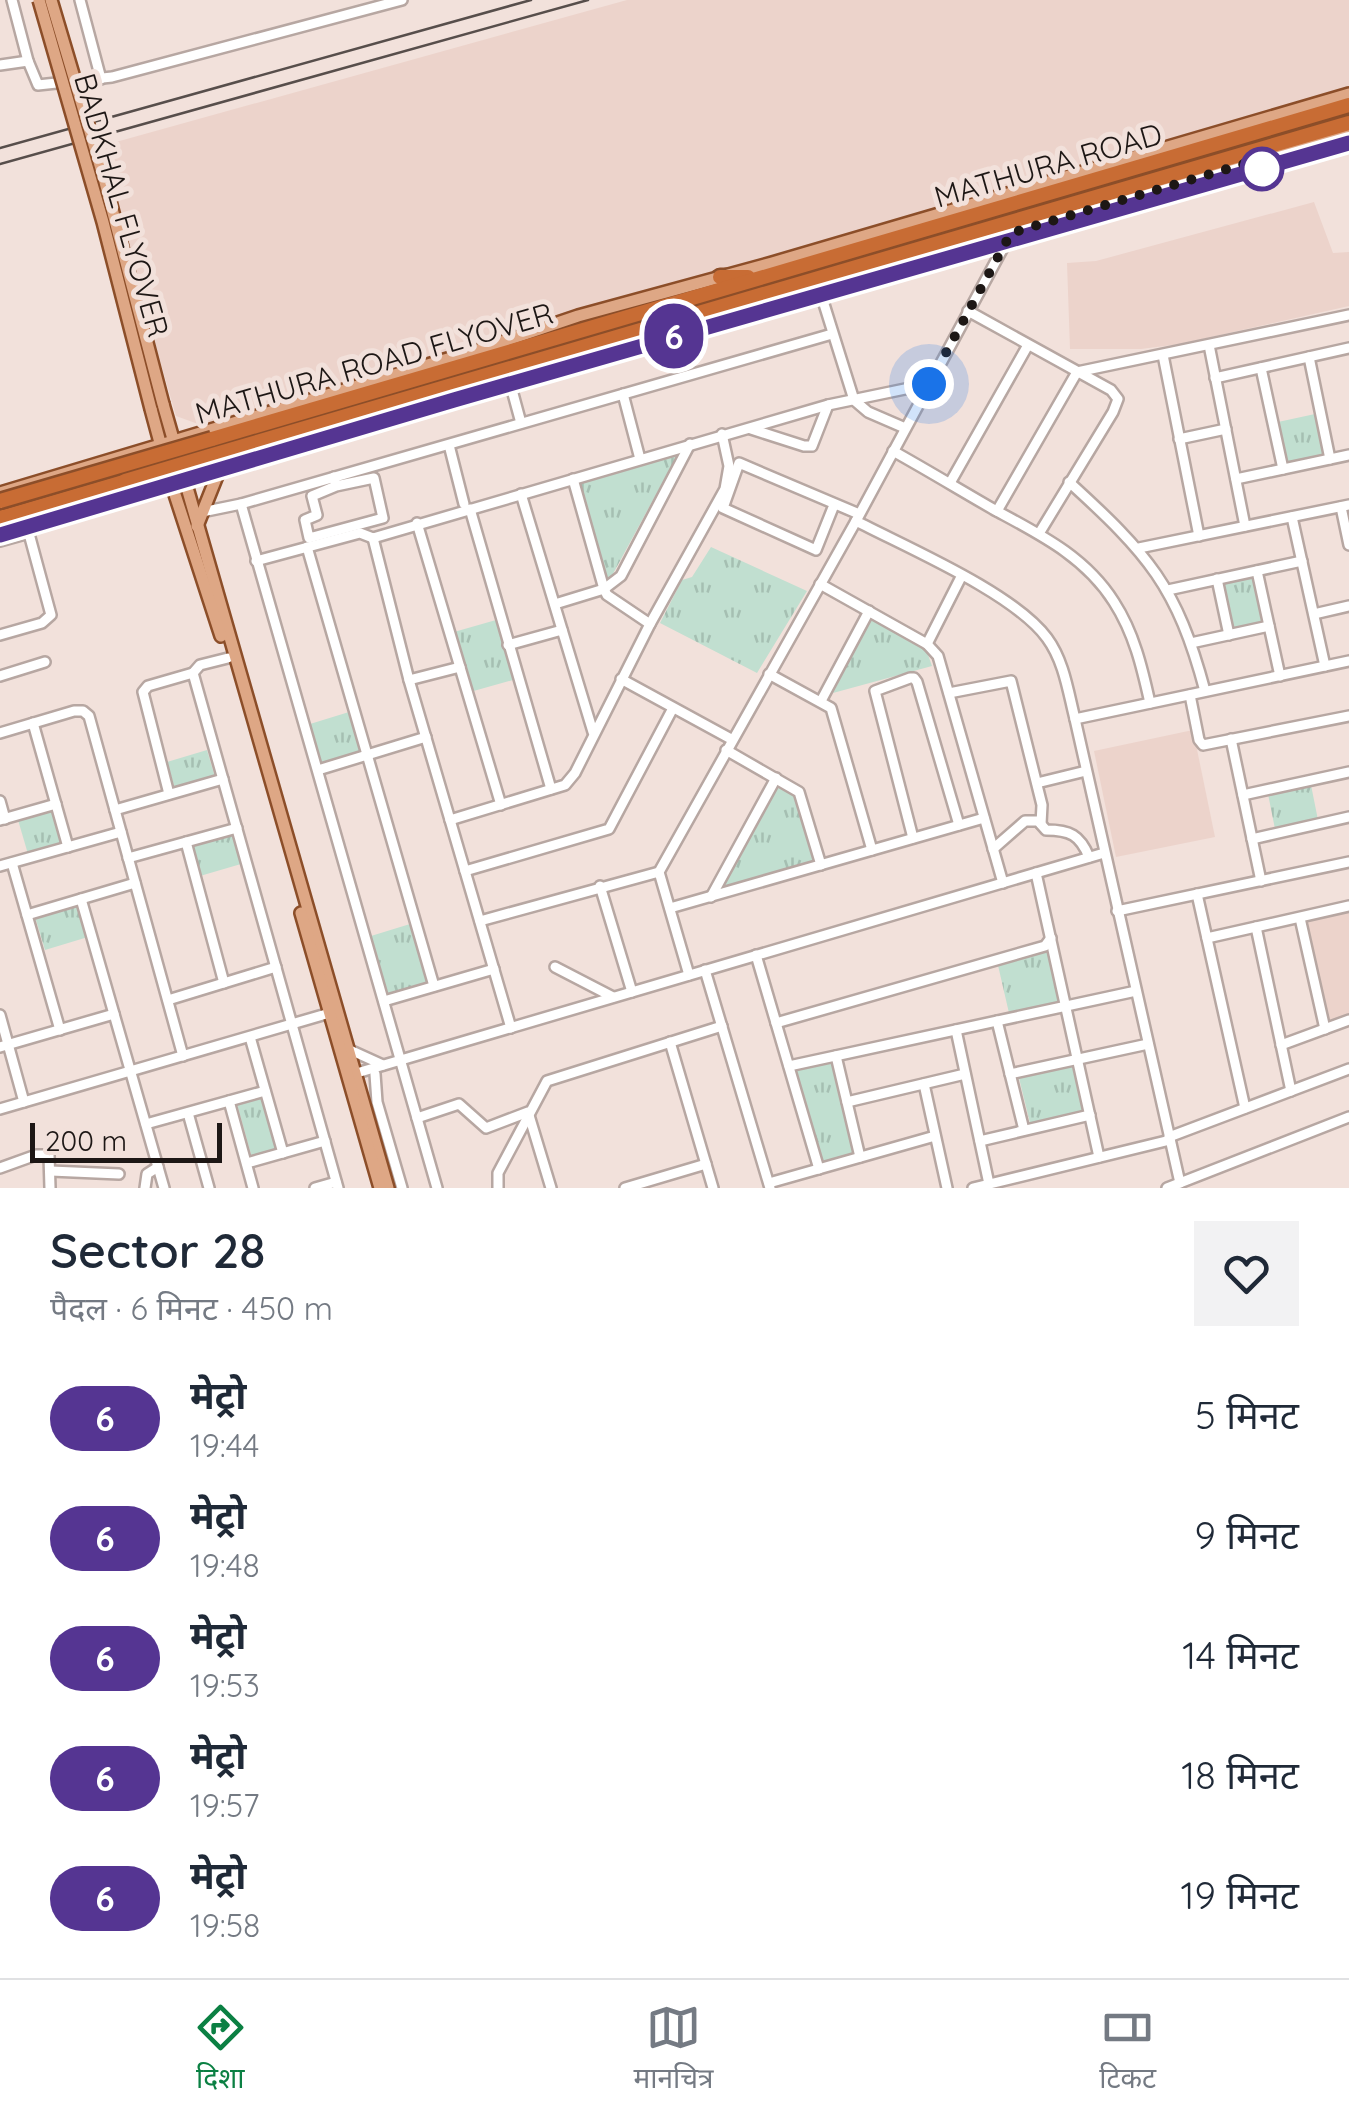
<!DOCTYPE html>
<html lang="hi">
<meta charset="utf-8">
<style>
:root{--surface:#fff;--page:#f2f2f3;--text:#1f2937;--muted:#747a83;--line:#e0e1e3;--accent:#0b8043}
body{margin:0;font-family:Quicksand,"Noto Sans Devanagari",sans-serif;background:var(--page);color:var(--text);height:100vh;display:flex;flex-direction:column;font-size:38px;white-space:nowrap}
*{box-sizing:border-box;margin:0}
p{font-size:32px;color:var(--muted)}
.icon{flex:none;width:55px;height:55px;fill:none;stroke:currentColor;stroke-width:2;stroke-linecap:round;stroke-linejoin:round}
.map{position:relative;height:1188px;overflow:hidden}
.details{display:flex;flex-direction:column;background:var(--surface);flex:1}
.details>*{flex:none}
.badge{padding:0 20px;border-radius:32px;font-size:35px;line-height:65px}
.scale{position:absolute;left:30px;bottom:25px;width:192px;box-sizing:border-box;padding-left:10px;border:5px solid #1d1715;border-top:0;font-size:28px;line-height:35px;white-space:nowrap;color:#1d1715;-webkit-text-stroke:8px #f2e1db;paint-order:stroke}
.you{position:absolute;width:50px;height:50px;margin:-25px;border:8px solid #fff;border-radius:50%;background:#1a73e8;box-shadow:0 0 0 15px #1a73e833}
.map>.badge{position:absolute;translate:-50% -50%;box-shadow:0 0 0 5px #fff}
.round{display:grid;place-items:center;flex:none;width:105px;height:105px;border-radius:0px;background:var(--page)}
.headline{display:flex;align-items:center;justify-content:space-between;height:170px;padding:0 50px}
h1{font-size:48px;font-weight:600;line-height:75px}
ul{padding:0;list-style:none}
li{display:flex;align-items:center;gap:30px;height:120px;padding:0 50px}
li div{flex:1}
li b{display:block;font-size:38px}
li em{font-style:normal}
li .badge{min-width:110px;font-weight:700;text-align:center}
.menu{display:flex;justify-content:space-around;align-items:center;height:140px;border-top:2px solid var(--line);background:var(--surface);font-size:28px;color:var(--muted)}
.menu a{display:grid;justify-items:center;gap:5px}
.menu .selected{color:var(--accent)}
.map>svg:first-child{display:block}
.built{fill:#ecd3cb}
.park{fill:url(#park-tufts)}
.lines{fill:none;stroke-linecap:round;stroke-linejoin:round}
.minor-casing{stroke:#b7a7a2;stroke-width:14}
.major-casing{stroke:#8c4e29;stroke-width:16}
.highway-casing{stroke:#8c4e29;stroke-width:19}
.minor{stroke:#fff;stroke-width:9}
.major{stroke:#dea785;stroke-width:11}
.highway{stroke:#c86c34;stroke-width:14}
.rail{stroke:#574e4b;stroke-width:2.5}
.major-bridge-casing{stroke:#8c4e29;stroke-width:16;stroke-linecap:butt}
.highway-bridge-casing{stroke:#8c4e29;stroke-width:19;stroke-linecap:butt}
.major-bridge{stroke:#dea785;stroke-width:11}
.highway-bridge{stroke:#c86c34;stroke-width:14}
.line-casing{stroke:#fff;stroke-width:22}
.line{stroke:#553592;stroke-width:15}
.walk{stroke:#1d1715;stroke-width:10;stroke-dasharray:0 18}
.stop-dot{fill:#fff;stroke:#553592;stroke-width:5}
.labels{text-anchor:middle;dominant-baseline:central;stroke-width:10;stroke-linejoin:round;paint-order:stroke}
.street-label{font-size:30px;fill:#1d1715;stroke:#f2e1db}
</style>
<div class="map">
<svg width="1349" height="1188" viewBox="0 0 1349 1188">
<defs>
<pattern id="park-tufts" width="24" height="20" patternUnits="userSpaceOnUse" patternTransform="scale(2.5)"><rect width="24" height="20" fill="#c1dfd0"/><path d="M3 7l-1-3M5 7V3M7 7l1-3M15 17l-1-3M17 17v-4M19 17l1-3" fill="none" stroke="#a5bfb2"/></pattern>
</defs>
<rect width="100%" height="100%" fill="#f2e1db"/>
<!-- built -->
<g class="built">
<polygon points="627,0 1349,0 1349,96 221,423 198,424 176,416 98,147"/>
<polygon points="1314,202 1333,253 1349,252 1349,306 1180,344 1141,349 1070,349 1067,263 1096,261"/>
<polygon points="1193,730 1215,837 1116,857 1094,751"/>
<polygon points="1349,911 1349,1014 1329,1022 1306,921"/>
</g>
<!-- park -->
<g class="park">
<polygon points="1315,414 1324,456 1287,463 1278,422"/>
<polygon points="678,454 608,583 579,483"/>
<polygon points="711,547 807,591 757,673 660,623 682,580 692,577"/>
<polygon points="1254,577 1264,621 1233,628 1223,584"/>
<polygon points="871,619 926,649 932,666 833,693"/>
<polygon points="496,620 513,680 470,692 454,632"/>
<polygon points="349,712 361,753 322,764 310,724"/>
<polygon points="207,750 215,777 175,789 167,762"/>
<polygon points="776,785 796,796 815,862 723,888"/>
<polygon points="1311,785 1318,820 1275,829 1268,794"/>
<polygon points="54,809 64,844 28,854 18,820"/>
<polygon points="232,834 241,864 200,876 191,846"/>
<polygon points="78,905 88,937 45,950 35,917"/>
<polygon points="410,924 428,984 388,995 371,936"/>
<polygon points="1047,945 1059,1003 1009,1013 997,961"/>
<polygon points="833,1060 857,1155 822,1164 795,1068"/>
<polygon points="1072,1066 1083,1111 1030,1123 1019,1078"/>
<polygon points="262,1096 278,1151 252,1158 237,1104"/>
</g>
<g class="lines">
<defs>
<g id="minor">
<polyline points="12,0 28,61"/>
<polyline points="80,0 101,79"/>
<polyline points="0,65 28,61 38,85 112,77 402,0"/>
<polyline points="819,288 854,400 868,412 905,428"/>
<polyline points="968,311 1111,390 1118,399 1113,412 1040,532"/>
<polyline points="1209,345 1245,526"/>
<polyline points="1163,355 1199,536"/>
<polyline points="1309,357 1330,459"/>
<polyline points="1261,368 1283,469"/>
<polyline points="1215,378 1349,348"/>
<polyline points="509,379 521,423"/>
<polyline points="623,394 640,459"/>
<polyline points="751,429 804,446 812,446 828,405"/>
<polyline points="1179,439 1226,429"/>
<polyline points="449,445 464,504"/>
<path d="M893,451C927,470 960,490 993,509C1039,534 1085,556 1114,602C1134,633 1142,667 1150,703"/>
<polyline points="334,477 336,486 312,496 317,515 305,520 309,538 383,518 374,478 336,486"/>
<polyline points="573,479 604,589 607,595 650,624"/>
<polyline points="1236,479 1349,455"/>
<path d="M1069,482C1148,554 1177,586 1205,691"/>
<polyline points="950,483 1028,345"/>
<polyline points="521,494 593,732"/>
<polyline points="241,504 437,1188"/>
<polyline points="834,505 816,550 723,508 739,463 859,514"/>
<polyline points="1341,507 1349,545"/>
<polyline points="470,509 551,789"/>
<polyline points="997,511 1077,372 1349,315"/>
<polyline points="202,512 241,504 832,334"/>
<polyline points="1292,517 1325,666"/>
<path d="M856,521C908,548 1014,593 1047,638C1064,661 1068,691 1075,719L1180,1183"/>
<polyline points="417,523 501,805"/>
<polyline points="373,538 409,680 511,1028"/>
<polyline points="0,541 29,533"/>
<polyline points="307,547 434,986"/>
<polyline points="1139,548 1349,505"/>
<polyline points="256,561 360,533 373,538 828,405 929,384"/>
<polyline points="1257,571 1280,676"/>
<polyline points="1217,579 1229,635"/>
<polyline points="820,584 927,644 938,656 1003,883"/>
<polyline points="1168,590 1302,561"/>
<polyline points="555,604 604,589 621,576 690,444"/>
<polyline points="1314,614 1349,606"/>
<polyline points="0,635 42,623 51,615 25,519"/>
<polyline points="1191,643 1269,626"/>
<polyline points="927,644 961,577"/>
<polyline points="508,645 562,630"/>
<polyline points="228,658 200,665 193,673 338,1188"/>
<polyline points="769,674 831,708 872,850"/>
<polyline points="0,676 45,662"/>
<polyline points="621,679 731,739"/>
<polyline points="409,680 460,667"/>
<polyline points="949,693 1011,681 1042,805 1041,824"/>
<polyline points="1190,695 1199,740 1203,745 1349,716"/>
<polyline points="821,701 869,611"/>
<polyline points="1075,719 1349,661"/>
<polyline points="33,723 68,847"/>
<polyline points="0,733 74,711 83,711 89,716 183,1056"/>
<polyline points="1231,739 1261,881"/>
<polyline points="726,750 799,792 821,865"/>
<polyline points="318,770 426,737"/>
<polyline points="1037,783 1086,771"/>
<polyline points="169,794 143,692 148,686 193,673"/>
<polyline points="1243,795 1349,772"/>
<polyline points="0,801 5,819"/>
<polyline points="115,810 223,779"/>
<polyline points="0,820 56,804"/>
<polyline points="450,820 565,785 575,773 650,624 725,489 729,466 722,434"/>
<polyline points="913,838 875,691 910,678 914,678 917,682 959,825"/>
<polyline points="1252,839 1349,817"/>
<polyline points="186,842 224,983"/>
<path d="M993,849L1025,821H1038L1046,830C1070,830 1080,835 1089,857"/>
<polyline points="128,858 237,828"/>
<polyline points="12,863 60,1030"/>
<polyline points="0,866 121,832"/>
<polyline points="465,871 609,829 673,708"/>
<polyline points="1036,873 1099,1157"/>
<polyline points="600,886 632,992"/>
<polyline points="1197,894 1245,1108"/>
<polyline points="711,897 776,778"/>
<polyline points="81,899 164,1188"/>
<polyline points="670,908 984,818"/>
<polyline points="1117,911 1349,862"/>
<polyline points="27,915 135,883"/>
<polyline points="1300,918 1325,1029"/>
<polyline points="480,921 659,872"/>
<polyline points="1256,927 1291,1091"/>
<polyline points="1207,938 1349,906"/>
<polyline points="756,955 819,1169"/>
<polyline points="555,967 613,997"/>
<polyline points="705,970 770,1188"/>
<polyline points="689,975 659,872 856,521 1011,233"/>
<polyline points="168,1000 276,967"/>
<polyline points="384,1001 494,969"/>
<polyline points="0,1015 24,1102"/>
<polyline points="997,1021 1024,1130"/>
<polyline points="776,1023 1045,946 1051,938"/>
<polyline points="956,1030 989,1184"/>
<polyline points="250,1037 283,1153"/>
<polyline points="670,1042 713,1188"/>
<polyline points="1281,1045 1349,1020"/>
<polyline points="0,1047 114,1014"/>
<polyline points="350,1050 383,1065"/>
<polyline points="836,1056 860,1157"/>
<polyline points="789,1066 1136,991"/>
<polyline points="375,1074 377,1102 402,1188"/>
<polyline points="1010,1074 1148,1044"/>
<polyline points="350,1075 1104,853"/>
<polyline points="924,1084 947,1188"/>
<polyline points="229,1101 253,1188"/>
<polyline points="847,1102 965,1074"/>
<polyline points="0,1109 333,1012"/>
<polyline points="188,1113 209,1188"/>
<polyline points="417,1118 459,1104 486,1128 528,1112 551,1188"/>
<polyline points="146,1124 265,1091"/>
<polyline points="1169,1137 1349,1069"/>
<polyline points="980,1141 1090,1115"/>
<polyline points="247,1163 325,1141"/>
<polyline points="0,1168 36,1155 49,1155 50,1188"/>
<polyline points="51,1171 119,1174"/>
<polyline points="769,1183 935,1136"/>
<polyline points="145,1188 147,1174 158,1167"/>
<polyline points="315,1188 336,1182"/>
<polyline points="498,1188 498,1173 547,1081 722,1026"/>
<polyline points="625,1188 706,1164"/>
<polyline points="973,1188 1170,1140"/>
<polyline points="1167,1188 1349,1117"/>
</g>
<g id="major">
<polyline points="163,404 388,1188"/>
<polyline points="151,409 162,450"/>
<polyline points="168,473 221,636"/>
<polyline points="0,493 481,349 578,316 772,263 1349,94"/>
<polyline points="197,526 223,461"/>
<polyline points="0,527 169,476 427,406 521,374 1349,133"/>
<polyline points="301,913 380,1188"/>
</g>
<g id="highway">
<polyline points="1024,225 1053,221"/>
<polyline points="720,277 748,277"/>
<polyline points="427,406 456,392"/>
<polyline points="212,439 1349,105"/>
<polyline points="216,454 1349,123"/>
<polyline points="0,518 125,481"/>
</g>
</defs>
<!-- minor casing -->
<use href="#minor" class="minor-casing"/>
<!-- major casing -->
<use href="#major" class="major-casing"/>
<!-- highway casing -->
<use href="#highway" class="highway-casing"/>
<!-- minor -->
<use href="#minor" class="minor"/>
<!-- major -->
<use href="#major" class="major"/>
<!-- highway -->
<use href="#highway" class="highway"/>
<!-- rail -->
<g class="rail">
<polyline points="0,148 531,0"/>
<polyline points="0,164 588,0"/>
<polyline points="0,535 301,445 1349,143"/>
</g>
<defs>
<g id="major-bridge">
<polyline points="39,0 103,222 151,409"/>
<polyline points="51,0 105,182 163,404"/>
</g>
<g id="highway-bridge">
<polyline points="125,481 216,454"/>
<polyline points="0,501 212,439"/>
</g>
</defs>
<!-- major-bridge casing -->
<use href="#major-bridge" class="major-bridge-casing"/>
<!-- highway-bridge casing -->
<use href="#highway-bridge" class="highway-bridge-casing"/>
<!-- major-bridge -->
<use href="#major-bridge" class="major-bridge"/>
<!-- highway-bridge -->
<use href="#highway-bridge" class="highway-bridge"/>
</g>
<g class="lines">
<defs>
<polyline id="line" points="0,535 454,400 1349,143"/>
</defs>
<!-- line casing -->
<use href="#line" class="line-casing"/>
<!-- line -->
<use href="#line" class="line"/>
<!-- walk -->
<polyline class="walk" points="929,384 1011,233 1244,164 1262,169"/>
</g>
<!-- markers -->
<circle class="stop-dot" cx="1262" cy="169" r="20"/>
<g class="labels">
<!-- street labels -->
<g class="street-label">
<text transform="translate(1048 165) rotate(-16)">MATHURA ROAD</text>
<text transform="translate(122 205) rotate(74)">BADKHAL FLYOVER</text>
<text transform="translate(374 363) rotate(-16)">MATHURA ROAD FLYOVER</text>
</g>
</g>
</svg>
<div class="scale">200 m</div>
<div class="you" style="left:929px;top:384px"></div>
<b class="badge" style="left:674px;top:336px;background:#553592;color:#fff">6</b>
</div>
<section class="details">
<div class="headline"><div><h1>Sector 28</h1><p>पैदल · 6 मिनट · 450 m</p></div><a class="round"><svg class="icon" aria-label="heart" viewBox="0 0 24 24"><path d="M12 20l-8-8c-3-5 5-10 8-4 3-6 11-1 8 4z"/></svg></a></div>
<ul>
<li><span class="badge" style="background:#553592;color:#fff">6</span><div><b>मेट्रो</b><p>19:44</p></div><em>5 मिनट</em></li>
<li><span class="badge" style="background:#553592;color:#fff">6</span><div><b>मेट्रो</b><p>19:48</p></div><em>9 मिनट</em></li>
<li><span class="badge" style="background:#553592;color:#fff">6</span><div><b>मेट्रो</b><p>19:53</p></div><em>14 मिनट</em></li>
<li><span class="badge" style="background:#553592;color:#fff">6</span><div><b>मेट्रो</b><p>19:57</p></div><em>18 मिनट</em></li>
<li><span class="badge" style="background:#553592;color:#fff">6</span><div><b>मेट्रो</b><p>19:58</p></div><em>19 मिनट</em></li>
</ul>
</section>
<nav class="menu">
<a class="selected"><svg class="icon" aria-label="directions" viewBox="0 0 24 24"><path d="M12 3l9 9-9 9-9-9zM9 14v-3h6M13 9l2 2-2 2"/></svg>दिशा</a>
<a><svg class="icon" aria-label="map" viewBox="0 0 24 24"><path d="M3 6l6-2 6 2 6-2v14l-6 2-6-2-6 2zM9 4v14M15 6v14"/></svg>मानचित्र</a>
<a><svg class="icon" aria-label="tickets" viewBox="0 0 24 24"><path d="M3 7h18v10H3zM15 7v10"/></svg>टिकट</a>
</nav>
